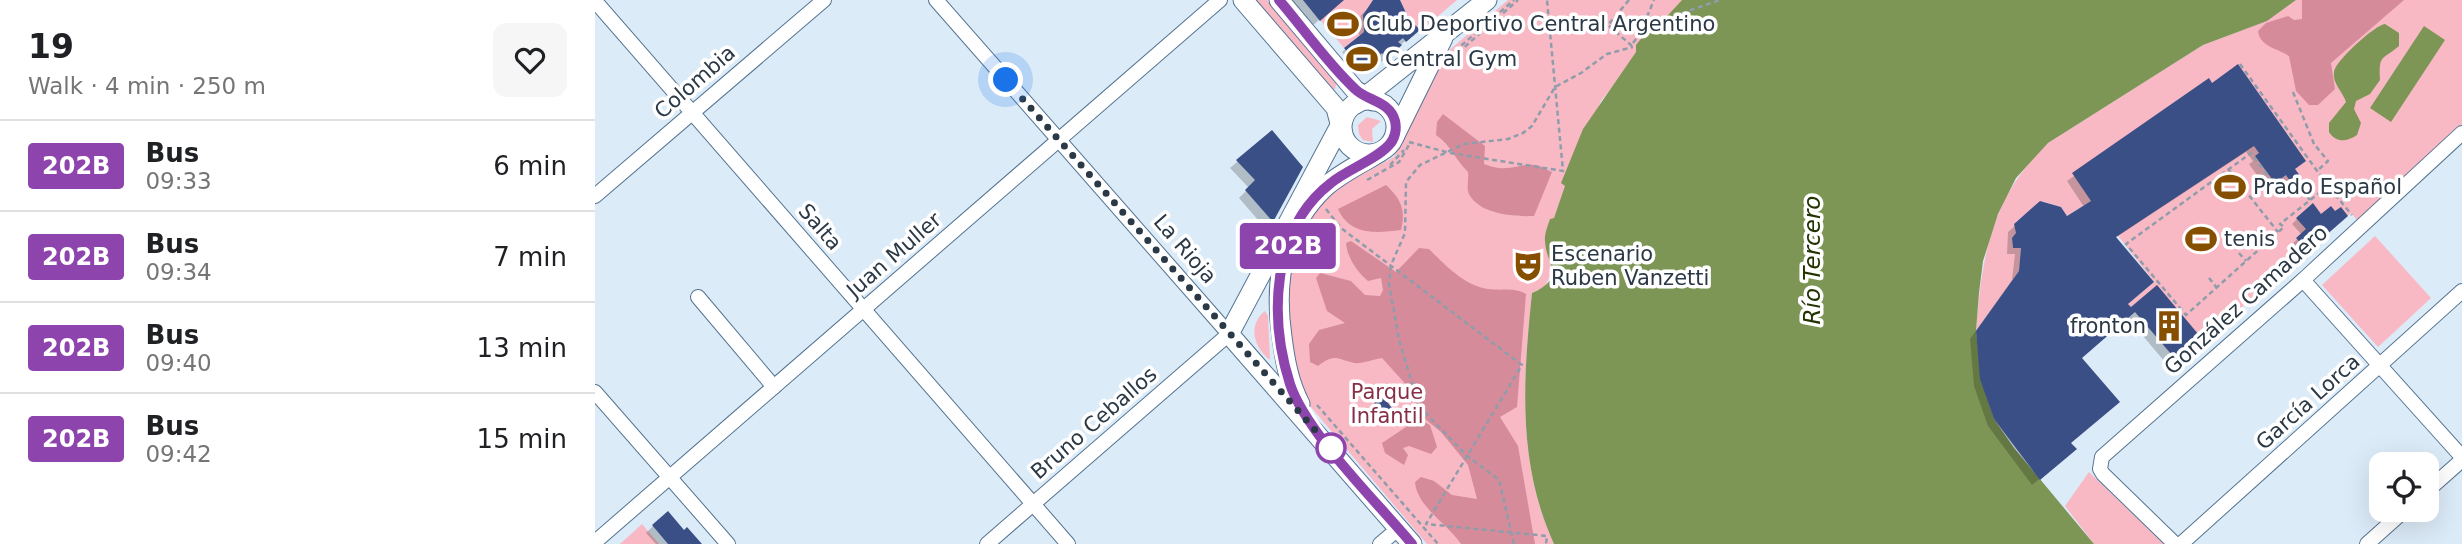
<!DOCTYPE html>
<meta charset="utf-8">
<style>
:root{--surface:#fff;--page:#f6f6f6;--text:#202124;--muted:#757577;--line:#e0e0e0}
body{margin:0;font-family:"DejaVu Sans",sans-serif;background:var(--page);color:var(--text);height:100vh;display:flex;flex-direction:column;font-size:26px;white-space:nowrap}
*{box-sizing:border-box;margin:0}
p{font-size:23px;color:var(--muted)}
.icon{flex:none;width:38px;height:38px;fill:none;stroke:currentColor;stroke-width:2;stroke-linecap:round;stroke-linejoin:round}
.map{position:relative;flex:1;overflow:hidden}
.details{display:flex;flex-direction:column;background:var(--surface);width:595px}
.details>*{flex:none}
.badge{padding:0 14px;border-radius:5px;font-size:24px;line-height:46px}
.fabs{position:absolute;left:1774px;top:452px;display:grid;gap:14px}
.fabs a{display:grid;place-items:center;width:70px;height:70px;border-radius:14px;background:var(--surface);box-shadow:0 7px 28px #0002;font-size:35px}
.you{position:absolute;width:35px;height:35px;margin:-18px;border:5px solid #fff;border-radius:50%;background:#1a73e8;box-shadow:0 0 0 10px #1a73e833}
.map>.badge{position:absolute;translate:-50% -50%;box-shadow:0 0 0 4px #fff}
.round{display:grid;place-items:center;flex:none;width:74px;height:74px;border-radius:14px;background:var(--page)}
.summary{display:flex;align-items:center;justify-content:space-between;height:119px;padding:0 28px}
h1{font-size:33px;font-weight:600;line-height:52px}
ul{padding:0;list-style:none}
li{display:flex;align-items:center;gap:21px;height:91px;padding:0 28px;border-top:2px solid var(--line)}
li div{flex:1}
li b{display:block;font-size:26px}
li em{font-style:normal}
li .badge{min-width:77px;font-weight:700;text-align:center}
main{display:flex;flex:1;min-height:0}
.map>svg:first-child{display:block}
.green{fill:#f8b9c5}
.forest{fill:#d68b9b}
.water{fill:#7d9656}
.shadow{fill:#0003}
.building{fill:#3a4f85}
.lines{fill:none;stroke-linecap:round;stroke-linejoin:round}
.street-casing{stroke:#537391;stroke-width:16}
.secondary-casing{stroke:#537391;stroke-width:21}
.path{stroke:#8f9daa;stroke-width:2.5;stroke-dasharray:5 3.5;stroke-linecap:butt}
.street{stroke:#fff;stroke-width:14}
.secondary{stroke:#fff;stroke-width:19}
.line-casing{stroke:#fff;stroke-width:16}
.line{stroke:#8e44ad;stroke-width:10}
.walk{stroke:#2b3946;stroke-width:7;stroke-dasharray:0 12.6}
.stop-dot{fill:#fff;stroke:#8e44ad;stroke-width:3.5}
.labels{text-anchor:middle;dominant-baseline:central;stroke-width:7;stroke-linejoin:round;paint-order:stroke}
.poi-label{font-size:21px;fill:#2b3946;stroke:#fff;text-anchor:start}
.street-label{font-size:21px;fill:#2b3946;stroke:#fff}
.park-label{font-size:21px;fill:#882f48;stroke:#fff}
.water-label{font-size:23px;font-style:italic;fill:#233201;stroke:#fff}
</style>
<main>
<section class="details">
<div class="summary"><div><h1>19</h1><p>Walk · 4 min · 250 m</p></div><a class="round"><svg class="icon" aria-label="heart" viewBox="0 0 24 24"><path d="M12 20l-8-8c-3-5 5-10 8-4 3-6 11-1 8 4z"/></svg></a></div>
<ul>
<li><span class="badge" style="background:#8e44ad;color:#fff">202B</span><div><b>Bus</b><p>09:33</p></div><em>6 min</em></li>
<li><span class="badge" style="background:#8e44ad;color:#fff">202B</span><div><b>Bus</b><p>09:34</p></div><em>7 min</em></li>
<li><span class="badge" style="background:#8e44ad;color:#fff">202B</span><div><b>Bus</b><p>09:40</p></div><em>13 min</em></li>
<li><span class="badge" style="background:#8e44ad;color:#fff">202B</span><div><b>Bus</b><p>09:42</p></div><em>15 min</em></li>
</ul>
</section>
<div class="map">
<svg width="1867" height="544" viewBox="0 0 1867 544">
<rect width="100%" height="100%" fill="#dcebf8"/>
<!-- green -->
<g class="green">
<polygon points="657,0 672,0 742,80 740,89 737,90"/>
<polygon points="708,0 778,0 768,15 769,32 749,48"/>
<polygon points="805,0 862,0 829,28 826,24 822,27 813,17"/>
<path d="M913,0H1087L1006,101L959,218L954,251L956,274L950,286L937,293C928,379 922,463 959,544H832L704,393L688,274L713,216L734,192L799,157L851,53Z"/>
<path d="M1701,0H1867V124L1762,220L1756,213L1583,362L1533,304L1559,282L1496,201L1472,216L1466,207L1446,201L1420,223L1421,233L1417,239L1418,247L1426,248L1424,271L1381,331C1387,256 1396,197 1453,143L1608,45L1671,21Z"/>
<polygon points="772,117 786,121 777,129 778,142 768,140 764,134 763,125"/>
<polygon points="1780,236 1836,298 1783,347 1727,285"/>
<path d="M670,311L673,316L675,360C659,348 652,325 670,311Z"/>
<polygon points="1494,472 1569,544 1499,544 1470,506"/>
<polygon points="47,524 64,544 25,544"/>
</g>
<!-- forest -->
<g class="forest">
<path d="M1707,0H1809L1736,63L1740,89L1723,105H1714L1701,91L1694,56C1682,48 1665,47 1663,31L1671,23L1693,16L1699,20L1707,19Z"/>
<path d="M848,114L890,146L889,164C914,174 922,163 941,165C946,166 952,170 957,172L939,216C919,217 884,214 874,194C871,188 874,180 873,172C861,161 855,144 841,135L842,122Z"/>
<path d="M791,185C806,199 811,210 806,230C781,233 755,236 743,209Z"/>
<path d="M756,241L801,272L824,248L834,249C850,265 870,286 893,289C908,291 918,287 931,294L922,407L905,417L923,446L940,544H866C852,523 822,507 820,482L826,477L839,481L857,495L882,499L873,465L846,432L824,414L815,389L787,358C779,359 767,364 759,363C742,359 740,353 723,366L715,362L714,344L724,330L750,323L732,311L721,278L725,273L756,281L770,295L785,296L788,290L786,278L773,281C762,272 752,257 751,243Z"/>
<polygon points="823,419 835,425 842,447 836,454 814,446 808,448 813,455 809,465 790,453 787,443"/>
</g>
<!-- water -->
<g class="water">
<path d="M1087,0H1701L1672,21L1608,45L1453,143L1421,178L1403,214L1388,261L1384,293L1381,331L1386,379L1399,419L1419,448L1499,544H959C922,463 928,379 937,293C972,277 951,265 950,241C949,235 953,225 955,219L959,218L970,186L966,183L988,129L1041,52V45L1056,26H1063Z"/>
<path d="M1790,24L1804,33V46C1786,61 1784,54 1785,80L1775,94L1761,101L1759,109L1766,123L1762,135C1752,142 1741,143 1734,132V123L1751,102C1748,92 1737,83 1739,72C1740,61 1780,25 1790,24Z"/>
<polygon points="1829,26 1850,40 1796,122 1775,108"/>
</g>
<!-- shadow -->
<g class="shadow">
<polygon points="695,0 748,0 717,26"/>
<polygon points="782,0 800,0 817,35 786,62 781,56 763,71 747,52 766,37 763,33 766,15"/>
<polygon points="1613,81 1709,161 1698,170 1703,177 1689,189 1683,181 1672,189 1654,164 1658,161 1651,152 1520,238 1531,305 1599,347 1575,368 1532,317 1485,358 1473,456 1437,485 1393,426 1379,386 1375,339 1417,280 1420,254 1412,254 1413,232 1421,225 1472,219 1489,207 1472,181"/>
<polygon points="677,132 706,168 670,228 644,198 654,188 635,168"/>
<polygon points="1726,216 1746,221 1706,255 1697,244 1707,235 1697,224 1702,219"/>
<polygon points="58,526 89,533 105,544 61,544 51,533"/>
</g>
<!-- building -->
<g class="building">
<polygon points="708,0 749,0 725,21"/>
<polygon points="778,0 805,0 813,17 825,30 811,42 808,38 803,42 807,45 792,59 787,53 767,69 749,48 769,32 768,15"/>
<polygon points="1643,64 1711,161 1700,169 1706,177 1697,184 1691,175 1680,183 1660,156 1664,153 1659,146 1521,237 1559,282 1533,304 1536,307 1562,285 1609,341 1583,362 1540,312 1487,358 1525,402 1476,443 1482,449 1445,480 1399,419 1385,379 1381,331 1424,271 1426,248 1418,248 1417,238 1421,233 1419,224 1445,201 1466,207 1472,216 1496,201 1477,173 1614,78 1617,83"/>
<polygon points="677,130 708,167 678,222 650,190 660,180 641,160"/>
<polygon points="1718,203 1726,214 1736,206 1740,211 1746,207 1753,216 1713,251 1701,238 1711,229 1701,218"/>
<polygon points="788,397 797,408 788,415 779,403"/>
<polygon points="73,511 89,530 92,527 107,544 73,544 57,525"/>
</g>
<g class="lines">
<defs>
<g id="street">
<polyline points="341,0 634,334 392,544"/>
<polyline points="0,1 473,544"/>
<polyline points="0,196 229,0"/>
<polyline points="1708,280 1867,457"/>
<polyline points="103,297 179,387"/>
<polyline points="0,392 133,544"/>
<polyline points="1832,491 1867,460"/>
<polyline points="0,542 625,0"/>
<polyline points="785,544 804,528"/>
<polyline points="1580,544 1508,474 1505,469 1507,457 1708,280 1867,133"/>
<polyline points="1586,544 1867,291"/>
<polyline points="1772,544 1811,509"/>
</g>
<g id="secondary">
<polyline points="648,0 741,108 747,131"/>
<polyline points="684,0 760,90 778,101"/>
<circle cx="774" cy="127" r="27"/>
<polyline points="761,104 892,0"/>
<polyline points="748,120 634,334 817,544"/>
<polyline points="800,135 848,38"/>
<path d="M705,404C694,383 690,361 687,337C679,282 687,227 730,187C746,173 767,163 785,152"/>
</g>
</defs>
<!-- street casing -->
<use href="#street" class="street-casing"/>
<!-- secondary casing -->
<use href="#secondary" class="secondary-casing"/>
<!-- path -->
<g class="path">
<polyline points="1034,0 1013,25 1037,46"/>
<polyline points="1052,25 1051,19 1059,0"/>
<polyline points="1038,43 1052,25 1125,0"/>
<polyline points="860,51 919,0"/>
<polyline points="857,58 923,0"/>
<polyline points="1645,64 1733,186 1757,215"/>
<polyline points="1698,92 1719,144 1733,161 1722,171"/>
<polyline points="814,142 855,153 968,171 952,0"/>
<polyline points="795,165 809,150"/>
<polyline points="1633,169 1683,232"/>
<polyline points="772,180 804,162 814,145"/>
<polyline points="1715,200 1703,185 1692,181 1682,188 1656,153 1531,244 1591,315 1689,227 1685,224 1733,186"/>
<polyline points="731,209 746,228 927,365 831,524 952,536 951,544"/>
<polyline points="1644,253 1651,261"/>
<polyline points="1614,278 1622,288"/>
<polyline points="722,405 843,544"/>
<polyline points="919,544 904,480 870,454 825,407 821,396 804,340 794,284 796,265 810,233 811,182 825,165 869,144 913,139 928,133 937,126 960,87 986,73 1012,54 1038,47"/>
</g>
<!-- street -->
<use href="#street" class="street"/>
<!-- secondary -->
<use href="#secondary" class="secondary"/>
</g>
<g class="lines">
<defs>
<path id="line" d="M684,0C709,29 732,63 760,89C772,101 795,101 800,121C802,129 800,139 794,145C779,161 753,169 736,183C676,229 674,318 695,384C711,433 783,503 817,544"/>
</defs>
<!-- line casing -->
<use href="#line" class="line-casing"/>
<!-- line -->
<use href="#line" class="line"/>
<!-- walk -->
<polyline class="walk" points="411,80 736,448"/>
</g>
<!-- icons -->
<defs>
<symbol id="stadium-bare" viewBox="-9 -9 18 18"><path d="M0-5a6.5 5 0 1 0 0 10a6.5 5 0 1 0 0-10ZM-3.5-1.8h7v3.6h-7Z" fill="#864f00" stroke="#fff" stroke-width="2.5" paint-order="stroke"/></symbol>
<symbol id="theatre-bare" viewBox="-9 -9 18 18"><path d="M-5-5.5Q0-4 5-5.5V0Q5 5 0 6Q-5 5-5 0ZM-3.3-2.5H-1v1.5H-3.3ZM1-2.5H3.3v1.5H1ZM-2.8 1Q0 5.5 2.8 1Z" fill="#864f00" stroke="#fff" stroke-width="2.5" paint-order="stroke"/></symbol>
<symbol id="building-bare" viewBox="-9 -9 18 18"><path d="M-4-6H4V6H1V3H-1V6H-4ZM-2.5-4.3h1.7v1.8h-1.7ZM.8-4.3h1.7v1.8H.8ZM-2.5-1h1.7V.8h-1.7ZM.8-1h1.7V.8H.8Z" fill="#864f00" stroke="#fff" stroke-width="2.5" paint-order="stroke"/></symbol>
</defs>
<g fill-rule="evenodd">
<use href="#stadium-bare" x="726" y="2" width="44" height="44"/>
<use href="#stadium-bare" x="745" y="37" width="44" height="44"/>
<use href="#stadium-bare" x="1613" y="165" width="44" height="44"/>
<use href="#stadium-bare" x="1584" y="217" width="44" height="44"/>
<use href="#theatre-bare" x="911" y="244" width="44" height="44"/>
<use href="#building-bare" x="1552" y="304" width="44" height="44"/>
</g>
<!-- markers -->
<circle class="stop-dot" cx="736" cy="448" r="14"/>
<g class="labels">
<!-- poi labels -->
<g class="poi-label">
<text x="771" y="24">Club Deportivo Central Argentino</text>
<text x="790" y="59">Central Gym</text>
<text x="1658" y="187">Prado Español</text>
<text x="1629" y="239">tenis</text>
<text x="956" y="254">Escenario<tspan x="956" dy="24">Ruben Vanzetti</tspan></text>
<text x="1551" y="326" text-anchor="end">fronton</text>
</g>
<!-- street labels -->
<g class="street-label">
<text transform="translate(100 82) rotate(-41)">Colombia</text>
<text transform="translate(225 227) rotate(49)">Salta</text>
<text transform="translate(590 249) rotate(49)">La Rioja</text>
<text transform="translate(299 255) rotate(-41)">Juan Muller</text>
<text transform="translate(1651 300) rotate(-42)">González Camadero</text>
<text transform="translate(1713 402) rotate(-42)">García Lorca</text>
<text transform="translate(499 423) rotate(-41)">Bruno Ceballos</text>
</g>
<!-- park labels -->
<g class="park-label">
<text x="792" y="392">Parque<tspan x="792" dy="24">Infantil</tspan></text>
</g>
<!-- water labels -->
<g class="water-label">
<text transform="translate(1217 260) rotate(-90)">Río Tercero</text>
</g>
</g>
</svg>
<div class="fabs">
<a><svg class="icon" aria-label="locate" viewBox="0 0 24 24"><circle cx="12" cy="12" r="6"/><path d="M12 2v4M12 18v4M2 12h4M18 12h4"/></svg></a>
</div>
<div class="you" style="left:411px;top:80px"></div>
<b class="badge" style="left:693px;top:246px;background:#8e44ad;color:#fff">202B</b>
</div>
</main>
